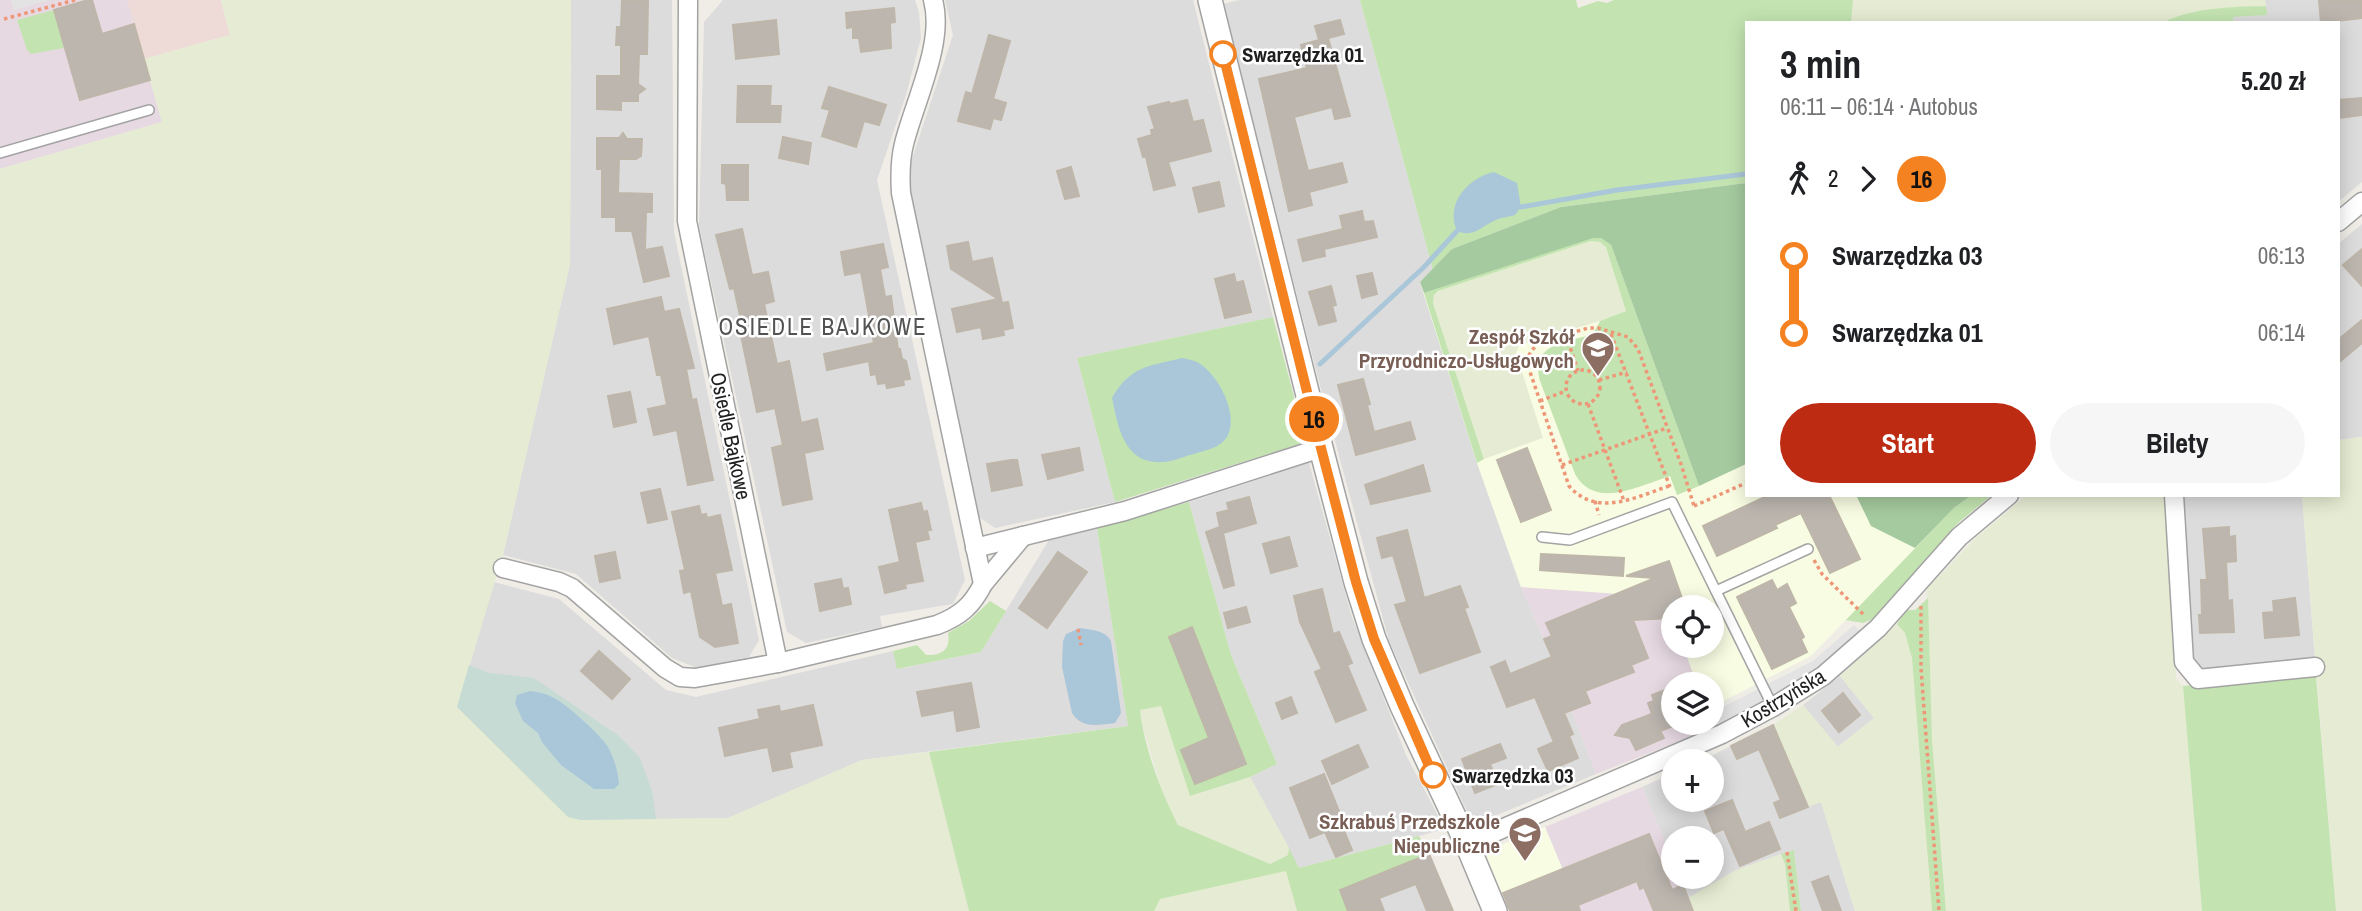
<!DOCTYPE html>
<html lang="pl">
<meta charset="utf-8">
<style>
:root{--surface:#fff;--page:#f6f6f6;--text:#202124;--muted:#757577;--accent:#bc2b12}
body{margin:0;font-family:"Archivo Narrow",sans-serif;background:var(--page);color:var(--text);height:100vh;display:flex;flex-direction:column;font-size:26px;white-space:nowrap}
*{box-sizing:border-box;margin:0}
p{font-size:23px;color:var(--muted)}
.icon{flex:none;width:38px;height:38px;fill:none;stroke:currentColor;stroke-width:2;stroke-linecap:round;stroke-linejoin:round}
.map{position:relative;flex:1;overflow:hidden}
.side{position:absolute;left:1745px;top:21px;width:595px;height:476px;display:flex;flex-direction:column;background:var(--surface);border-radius:0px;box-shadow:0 4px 18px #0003}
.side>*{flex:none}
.badge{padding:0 14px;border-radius:23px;font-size:24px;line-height:46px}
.fabs{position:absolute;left:1661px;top:595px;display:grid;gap:14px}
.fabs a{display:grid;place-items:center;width:63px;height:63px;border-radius:50%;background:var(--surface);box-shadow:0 4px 18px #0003;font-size:35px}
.map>.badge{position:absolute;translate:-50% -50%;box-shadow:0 0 0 4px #fff}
.legs{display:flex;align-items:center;gap:10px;height:77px;padding:0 35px;font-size:23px}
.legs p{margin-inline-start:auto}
.head{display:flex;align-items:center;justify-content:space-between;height:119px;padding:0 35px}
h1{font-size:38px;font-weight:700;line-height:52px}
.button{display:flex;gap:14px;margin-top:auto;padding:14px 35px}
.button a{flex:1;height:80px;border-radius:42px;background:var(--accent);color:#fff;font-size:28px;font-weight:700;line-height:80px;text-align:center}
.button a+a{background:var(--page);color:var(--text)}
ul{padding:0 35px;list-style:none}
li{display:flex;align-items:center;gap:24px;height:77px;font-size:26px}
li i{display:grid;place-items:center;width:10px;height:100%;margin:0 9px;background:currentColor}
li i::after{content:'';width:18px;height:18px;margin:-9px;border:5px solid;border-radius:50%;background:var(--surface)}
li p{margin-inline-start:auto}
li:first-child i{background:linear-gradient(#0000 50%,currentColor 0)}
li:last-child i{background:linear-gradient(currentColor 50%,#0000 0)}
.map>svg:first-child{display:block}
.residential{fill:#dddcdc}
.commercial{fill:#eedbd7}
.industrial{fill:#e7d9e2}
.education{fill:#f8fce2}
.farmland{fill:#e6ecd3}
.grass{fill:#c3e4b1}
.forest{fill:#a5ca9f}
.wetland{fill:#c5dbd4}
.parking{fill:#e3e3e3}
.water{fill:#aac7d9}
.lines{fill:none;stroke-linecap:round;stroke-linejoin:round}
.stream{stroke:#aac7d9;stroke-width:5}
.building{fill:#bcb6af;stroke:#bfb6aa;stroke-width:2}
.service-casing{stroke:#a3a3a3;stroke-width:12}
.minor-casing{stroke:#a3a3a3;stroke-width:21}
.tertiary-casing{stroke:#a3a3a3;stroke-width:26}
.path{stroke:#ee9678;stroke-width:3.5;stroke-dasharray:3.5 3.5;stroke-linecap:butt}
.service{stroke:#fff;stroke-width:9}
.minor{stroke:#fff;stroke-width:18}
.tertiary{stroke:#fff;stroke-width:23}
.line-1-casing{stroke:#fff;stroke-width:16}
.line-1{stroke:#f58220;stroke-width:10}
.stop-1-dot{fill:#fff;stroke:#f58220;stroke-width:3.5}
.labels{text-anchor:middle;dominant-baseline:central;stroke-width:5;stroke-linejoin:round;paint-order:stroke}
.stop-label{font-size:21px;font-weight:bold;fill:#1f1f1f;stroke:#fff;text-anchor:start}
.education-label{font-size:21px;font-weight:bold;fill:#785e54;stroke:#fff;text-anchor:end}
.street-label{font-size:21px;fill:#1f1f1f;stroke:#fff}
.neighbourhood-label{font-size:23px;letter-spacing:2px;fill:#525252;stroke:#fff}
</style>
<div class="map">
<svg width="2362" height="911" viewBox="0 0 2362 911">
<rect width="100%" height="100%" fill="#efede6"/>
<!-- residential -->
<g class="residential">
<polygon points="571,0 672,0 674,232 759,640 749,657 697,668 672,658 576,574 503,555 570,264"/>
<polygon points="723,0 915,0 919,12 921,38 906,95 877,180 965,580 953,604 880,616 882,627 806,643 787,632 699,226 704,22"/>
<polygon points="945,0 1193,0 1273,317 1077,358 1115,502 995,528 979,517 907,174 953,35"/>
<polygon points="1240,0 1360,0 1433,270 1420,282 1477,463 1521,587 1544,639 1596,774 1480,822 1469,816 1389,641 1317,374 1223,4"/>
<polygon points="2265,0 2362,0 2362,182 2338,202 2338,23 2234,23 2233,17 2266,15"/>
<polygon points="2362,224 2362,437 2338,440 2338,244"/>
<polygon points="1309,463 1352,617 1406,755 1445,829 1299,868 1250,777 1277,764 1231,655 1189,502"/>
<polygon points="2182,495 2302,495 2315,660 2206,671 2193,660"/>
<polygon points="1097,528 1128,726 862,760 728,818 581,820 457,707 494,582 559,599 666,690 696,697 893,651 898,669 981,652 1049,540"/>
<polygon points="1840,676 1874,718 1838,747 1803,705"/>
<polygon points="1773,725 1808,806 1821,802 1855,911 1801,911 1794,851 1689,898 1693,911 1658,911 1688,898 1680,877 1712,877 1712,838 1673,838 1673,861 1642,787 1673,773 1673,800 1712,800 1712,761 1701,761"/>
<polygon points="1429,854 1453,911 1348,911 1340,890"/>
</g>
<!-- commercial -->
<polygon class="commercial" points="127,0 221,0 230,35 144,59"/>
<!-- industrial -->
<g class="industrial">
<polygon points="0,0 127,0 162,122 0,169"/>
<polygon points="1521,587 1665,597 1673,619 1673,646 1683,646 1697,684 1673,684 1673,723 1711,723 1713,728 1596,774 1544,639"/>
<polygon points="1642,787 1673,861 1673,877 1680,877 1688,898 1658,911 1580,911 1545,827"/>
</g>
<!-- education -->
<g class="education">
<polygon points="1746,183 1746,495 1972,495 1955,507 1811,656 1712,707 1712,684 1697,684 1683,646 1712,646 1712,607 1673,607 1673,619 1664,597 1521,587 1477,463 1420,282 1433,270 1561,207"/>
<polygon points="1545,827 1580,911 1509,911 1487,857 1491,849"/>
</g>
<!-- farmland -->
<g class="farmland">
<polygon points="221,0 571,0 570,264 503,555 457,707 581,820 728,818 862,760 929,752 969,911 0,911 0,169 162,122 144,59 230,35"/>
<polygon points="1853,0 2265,0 2266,6 2209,10 2178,16 2162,23 1851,23"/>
<polygon points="1591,241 1600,242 1607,247 1626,311 1600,321 1519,345 1516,353 1543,438 1484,459 1433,303 1434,295 1438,291"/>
<polygon points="2362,437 2362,911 2336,911 2302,495 2338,495 2338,440"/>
<polygon points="2027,495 2166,495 2176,679 2183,686 2202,911 1946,911 1932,740 1927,589 1977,537"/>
<polygon points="1897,624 1905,633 1912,658 1932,911 1855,911 1821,802 1808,807 1773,725 1803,705 1838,747 1874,718 1840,676"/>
<polygon points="1161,706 1191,796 1250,777 1289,848 1288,855 1270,864 1178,825 1165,801 1142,724 1140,710"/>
<polygon points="1781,854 1785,864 1790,911 1694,911 1688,898 1736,870"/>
<polygon points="1287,870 1297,911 1154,911 1160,899"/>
</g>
<!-- grass -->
<g class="grass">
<polygon points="1360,0 1576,0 1578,8 1598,1 1607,3 1614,0 1853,0 1851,23 1746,23 1746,183 1561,207 1452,249 1433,270"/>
<path d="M2266,6L2267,15L2233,17L2234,23H2162C2193,7 2232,7 2266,6Z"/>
<polygon points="54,10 64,48 31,54 27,50 17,20"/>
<path d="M1593,237L1601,238L1611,245L1699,486L1677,495L1670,476C1639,486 1595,510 1575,474L1540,381C1530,343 1565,343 1593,334L1600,321L1626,311L1606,247L1600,242L1591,241L1438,291L1434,295L1433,303L1484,459L1477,463L1424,293Z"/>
<polygon points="1273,317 1306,442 1115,502 1077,358"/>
<polygon points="1972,495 1992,495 1959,522 1875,618 1863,623 1846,620 1955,507"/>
<path d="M1189,502L1231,655L1277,764L1250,777L1190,796L1161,706L1140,710C1144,747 1161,792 1178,825L1270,864L1288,855L1289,848L1299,868L1419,836L1429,854L1340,890L1348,911H1297L1286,871L1160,899L1154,911H969L929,752L1128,726L1097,528Z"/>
<polygon points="1928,598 1932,740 1946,911 1932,911 1912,658 1905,633 1897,624 1906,610 1915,610"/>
<path d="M990,601L1006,611L981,652L897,669L893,651L917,645L926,655C942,656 951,649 948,633L969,621Z"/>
<polygon points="2316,676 2336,911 2202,911 2183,686"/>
<polygon points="1794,850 1801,911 1790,911 1785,864 1781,854"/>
</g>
<!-- forest -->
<g class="forest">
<polygon points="1746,183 1746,464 1699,486 1611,245 1601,238 1593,238 1424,293 1420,282 1452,249 1561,207"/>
<polygon points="1856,495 1972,495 1955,507 1915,548 1871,526"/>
</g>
<!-- wetland -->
<polygon class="wetland" points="469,665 489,673 534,678 619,736 640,758 652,791 656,819 581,820 568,817 457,707"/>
<!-- parking -->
<g class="parking">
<polygon points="11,0 49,0 14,10"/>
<polygon points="1854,625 1867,639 1722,734 1713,712 1813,661"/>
</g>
<!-- water -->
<g class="water">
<path d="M1494,172L1517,183L1521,207L1515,215C1509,217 1502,217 1496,220C1481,226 1475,238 1457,231C1445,203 1468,178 1494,172Z"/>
<path d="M1182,358C1187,359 1193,360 1197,362C1218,373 1240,416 1227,437C1220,448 1206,450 1194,454C1184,456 1173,462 1163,462C1124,465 1118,427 1112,398C1130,366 1149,366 1182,358Z"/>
<path d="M1080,628C1091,630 1105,630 1111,641L1121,713L1115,723C1098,725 1082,729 1072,713L1062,667L1063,641L1066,634Z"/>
<path d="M530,691C540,692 547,694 556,699C569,707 600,734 608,747C614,758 618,772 619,784L614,789H594L561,765L542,742L538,733L523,721L515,703L517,695Z"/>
</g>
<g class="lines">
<!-- stream -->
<g class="stream">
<polyline points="1521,207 1617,190 1746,174"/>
<polyline points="1320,364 1424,267 1457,231"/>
</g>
</g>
<!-- building -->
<g class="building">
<polygon points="88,0 92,0 102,34 134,24 150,80 80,100 54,10"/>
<polygon points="622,0 648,0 647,54 639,54 638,84 645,89 638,94 638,101 621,101 621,110 597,109 597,76 621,76 621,45 616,45 617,27 621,27"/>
<polygon points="2319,0 2362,0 2362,18 2321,23"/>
<polygon points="894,8 895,22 890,23 891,48 861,52 859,38 853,38 853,27 847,28 846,13"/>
<polygon points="776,20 779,54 736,59 733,25"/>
<polygon points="1340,20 1344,34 1328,38 1350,116 1335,119 1332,107 1294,117 1308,171 1342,163 1347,182 1309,192 1312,205 1289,211 1259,79 1307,68 1301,45 1319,40 1315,26"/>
<polygon points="989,35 1010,41 993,99 1006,103 1001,120 993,118 990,129 958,121 966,92 972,94"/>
<polygon points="738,86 771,86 770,106 781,106 780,122 737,122"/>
<polygon points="829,87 886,105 879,125 864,121 856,147 822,136 830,110 822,108"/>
<polygon points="2362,98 2362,115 2338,118 2338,100"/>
<polygon points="1187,100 1193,122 1203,120 1211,151 1168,162 1175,185 1154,190 1146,157 1143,157 1138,139 1152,135 1151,130 1155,129 1148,107 1169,102 1170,104"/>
<polygon points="623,133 627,139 642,139 641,156 636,159 619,159 618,193 652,194 652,212 646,212 645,250 662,247 669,276 644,282 632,231 616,231 616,217 602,217 602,169 597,169 597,138 619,138"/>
<polygon points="783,137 811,143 808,164 779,158"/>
<polygon points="722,165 748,165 748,200 727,200 726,184 722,183"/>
<polygon points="1071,167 1079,196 1065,199 1057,171"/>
<polygon points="1219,182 1224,206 1199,212 1193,188"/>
<polygon points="1362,211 1364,222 1373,221 1377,237 1324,249 1325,256 1303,261 1298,240 1343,229 1340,216"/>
<polygon points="742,229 752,275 768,272 774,301 764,304 777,364 789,361 801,423 817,419 823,449 804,453 812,499 783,505 772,448 783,445 775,408 757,412 739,326 742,325 734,288 730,289 716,235"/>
<polygon points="968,242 972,262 992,258 1002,303 1008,302 1013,328 1003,330 1004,335 983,339 981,327 957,332 952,309 998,299 951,269 947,246"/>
<polygon points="883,244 888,267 880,269 885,297 891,296 898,350 900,349 902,359 906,361 910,379 903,380 904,385 887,388 886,383 878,384 876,374 871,375 869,361 827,370 824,354 874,343 861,272 845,275 841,252"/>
<polygon points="2362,249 2362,286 2343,265"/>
<polygon points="1372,273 1377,294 1362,298 1357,276"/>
<polygon points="1234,274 1236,283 1243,281 1251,312 1225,318 1215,279"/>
<polygon points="1331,286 1336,305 1332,306 1336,321 1319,325 1309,292"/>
<polygon points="661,297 664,312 679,309 694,368 686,369 692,400 696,399 713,480 688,485 677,430 654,435 648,409 667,405 661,375 657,375 649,336 614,344 607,309"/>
<polygon points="2362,320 2362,343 2338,363 2338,340"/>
<polygon points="1363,379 1370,404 1367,405 1374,432 1410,422 1415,439 1356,455 1338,385"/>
<polygon points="630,392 636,422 614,427 608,396"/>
<polygon points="1079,448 1083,470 1048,479 1042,455"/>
<polygon points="1527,448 1551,510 1521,522 1497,460"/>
<polygon points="1011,460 1017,460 1022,485 992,491 987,464"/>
<polygon points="1423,465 1430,491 1371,504 1365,485"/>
<polygon points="660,489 667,519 648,523 641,493"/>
<polygon points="1769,495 1829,495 1860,559 1830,573 1801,513 1775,525 1777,528 1717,556 1703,526"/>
<polygon points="1249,497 1256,523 1223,533 1234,585 1224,588 1206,532 1220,527 1217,513 1229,510 1227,503"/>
<polygon points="921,503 923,512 927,511 931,530 927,530 929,539 915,542 923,581 905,584 906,588 885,593 879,567 900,562 889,510"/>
<polygon points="699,506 701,515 706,514 707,518 720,515 732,570 715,573 722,606 731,604 738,643 715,647 700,637 691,591 684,593 680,571 685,570 672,512"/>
<polygon points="2229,527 2229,537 2235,536 2236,561 2226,562 2228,601 2232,600 2234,632 2200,633 2199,615 2202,615 2201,580 2207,580 2203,529"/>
<polygon points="1407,530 1424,598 1460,586 1468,607 1464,608 1480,652 1420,673 1395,605 1407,602 1393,555 1382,558 1377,538"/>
<polygon points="1289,537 1297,566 1271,573 1263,544"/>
<polygon points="615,552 620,578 600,582 595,556"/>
<polygon points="1058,552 1087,572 1047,628 1019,608"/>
<polygon points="1541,554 1624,558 1623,576 1540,570"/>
<polygon points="1669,561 1685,607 1669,607 1672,618 1633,620 1648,658 1631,665 1634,672 1585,691 1590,703 1564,713 1573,734 1569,736 1578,758 1548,771 1538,749 1554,742 1535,697 1507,707 1491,667 1505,661 1510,674 1552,657 1544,639 1552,636 1546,623 1655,578 1626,576"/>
<polygon points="841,579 843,589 848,588 851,604 820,611 815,584"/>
<polygon points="1772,580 1777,590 1787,584 1796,603 1789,607 1804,637 1801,639 1807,652 1772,669 1737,597"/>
<polygon points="1322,589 1333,634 1339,632 1352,663 1347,665 1366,710 1336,722 1315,672 1322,669 1300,622 1294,596"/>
<polygon points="2295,598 2299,635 2265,638 2263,613 2274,612 2273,601"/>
<polygon points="1246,607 1250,622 1228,628 1224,613"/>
<polygon points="1192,627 1246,764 1195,784 1181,750 1209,738 1169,637"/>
<polygon points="599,651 630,679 612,699 581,671"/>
<polygon points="971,683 979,727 957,731 954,710 922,716 917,692"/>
<polygon points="1673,687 1673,726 1660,731 1664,738 1636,750 1630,738 1615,735 1622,725 1652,714 1648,703 1654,701 1652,695"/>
<polygon points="1843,693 1860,715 1839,732 1822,711"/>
<polygon points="1291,697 1297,713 1282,719 1276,703"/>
<polygon points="813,705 822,745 789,752 792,767 773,771 768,747 725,756 719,728 760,719 758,710 779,706 780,712"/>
<polygon points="1773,725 1808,807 1780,818 1774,803 1781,800 1759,749 1737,759 1731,746"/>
<polygon points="1500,744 1506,758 1490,764 1498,784 1475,793 1462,759"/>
<polygon points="1358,745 1368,767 1332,784 1322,761"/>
<polygon points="1324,774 1345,826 1342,826 1352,850 1336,857 1325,832 1310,838 1290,788"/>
<polygon points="1732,800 1745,832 1769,822 1780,849 1740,866 1724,829 1714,833 1705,811"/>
<polygon points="1649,834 1672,890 1683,885 1693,911 1654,911 1644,887 1640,889 1637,881 1578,905 1580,911 1510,911 1503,893"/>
<polygon points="1429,854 1453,911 1427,911 1416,884 1379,898 1384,911 1348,911 1340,890"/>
<polygon points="1828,876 1841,911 1823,911 1812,882"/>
</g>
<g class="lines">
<defs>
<g id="service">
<polyline points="0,153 149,110"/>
<polyline points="1542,537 1570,540 1672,502 1773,707"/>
<polyline points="1716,591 1808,549"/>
</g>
<g id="minor">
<path d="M688,0L687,221L778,663L937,625C960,616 972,606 983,584L901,193C900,177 900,160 904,144C914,103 945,42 933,0"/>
<polyline points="2338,222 2362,202"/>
<polyline points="2174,495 2184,662 2198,679 2315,667"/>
<polyline points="975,548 1125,511 1321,448"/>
<polyline points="503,568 559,582 572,588 665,668 680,677 695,678 778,663"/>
<polyline points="983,584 1023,536"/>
<polyline points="1467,844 1722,734 1773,707 1823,676 1878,628 1959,537 2009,495"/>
</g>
<polyline id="tertiary" points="1210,0 1321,448 1356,582 1374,639 1402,706 1467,844 1495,911"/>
</defs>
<!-- service casing -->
<use href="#service" class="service-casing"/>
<!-- minor casing -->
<use href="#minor" class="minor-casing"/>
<!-- tertiary casing -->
<use href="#tertiary" class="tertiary-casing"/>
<!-- path -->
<g class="path">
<polyline points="4,19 75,0"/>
<polyline points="1611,334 1670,487"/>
<polyline points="1566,335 1578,371"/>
<circle cx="1583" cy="387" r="17"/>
<polyline points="1599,380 1627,372"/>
<polyline points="1540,401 1566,391"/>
<polyline points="1588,404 1624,501"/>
<polyline points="1562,465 1667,428"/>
<path d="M1669,486C1636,497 1597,518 1569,486L1528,366V357L1532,350L1539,343L1588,328H1598L1628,337L1638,349L1681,464L1694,506"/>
<polyline points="1595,501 1599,515"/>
<polyline points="1694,506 1746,483"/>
<polyline points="1814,560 1822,574 1865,616"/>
<polyline points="1921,606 1921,668 1939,911"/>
<polyline points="1078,629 1081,645"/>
<polyline points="1787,852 1796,911"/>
</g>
<!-- service -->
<use href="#service" class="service"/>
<!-- minor -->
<use href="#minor" class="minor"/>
<!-- tertiary -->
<use href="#tertiary" class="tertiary"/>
</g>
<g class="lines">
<defs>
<polyline id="line-1" points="1223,54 1321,448 1356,582 1374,639 1433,775"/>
</defs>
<!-- line-1 casing -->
<use href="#line-1" class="line-1-casing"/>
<!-- line-1 -->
<use href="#line-1" class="line-1"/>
</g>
<!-- icons -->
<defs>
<symbol id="school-pin" viewBox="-11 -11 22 30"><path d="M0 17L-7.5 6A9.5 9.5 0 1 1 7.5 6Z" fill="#8d6e63" stroke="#fff"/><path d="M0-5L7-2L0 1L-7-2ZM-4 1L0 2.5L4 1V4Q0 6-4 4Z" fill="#fff"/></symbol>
</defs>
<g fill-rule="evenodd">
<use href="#school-pin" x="1579" y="329" width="38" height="52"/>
<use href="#school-pin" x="1506" y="814" width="38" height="52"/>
</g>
<!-- markers -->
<g class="stop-1-dot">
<circle cx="1223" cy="54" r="12"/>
<circle cx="1433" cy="775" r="12"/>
</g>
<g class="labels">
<!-- stop labels -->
<g class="stop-label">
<text x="1242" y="54">Swarzędzka 01</text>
<text x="1452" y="775">Swarzędzka 03</text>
</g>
<!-- education labels -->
<g class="education-label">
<text x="1574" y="336">Zespół Szkół<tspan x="1574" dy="24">Przyrodniczo-Usługowych</tspan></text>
<text x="1500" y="821">Szkrabuś Przedszkole<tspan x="1500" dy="24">Niepubliczne</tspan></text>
</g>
<!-- street labels -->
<g class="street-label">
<text transform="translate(731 436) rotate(78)">Osiedle Bajkowe</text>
<text transform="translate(1783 698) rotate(-31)">Kostrzyńska</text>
</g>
<!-- neighbourhood labels -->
<g class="neighbourhood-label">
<text x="823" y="326">OSIEDLE BAJKOWE</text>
</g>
</g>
</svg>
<div class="fabs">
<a><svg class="icon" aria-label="locate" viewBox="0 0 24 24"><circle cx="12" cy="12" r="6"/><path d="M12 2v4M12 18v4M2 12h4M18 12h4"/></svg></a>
<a><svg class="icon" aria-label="layers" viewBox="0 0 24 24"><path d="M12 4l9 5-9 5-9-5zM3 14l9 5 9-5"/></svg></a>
<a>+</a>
<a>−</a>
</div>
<b class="badge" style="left:1314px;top:419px;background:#f58220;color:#111">16</b>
<section class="side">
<div class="head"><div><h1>3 min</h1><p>06:11 – 06:14 · Autobus</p></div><b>5.20 zł</b></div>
<div class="legs"><svg class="icon" aria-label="walk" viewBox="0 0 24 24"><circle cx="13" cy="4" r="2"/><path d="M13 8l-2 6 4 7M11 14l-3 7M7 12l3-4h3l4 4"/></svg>2<svg class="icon" aria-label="forward" viewBox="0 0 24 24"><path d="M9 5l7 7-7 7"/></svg><b class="badge" style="background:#f58220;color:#111">16</b></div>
<ul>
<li><i style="color:#f58220"></i><b>Swarzędzka 03</b><p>06:13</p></li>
<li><i style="color:#f58220"></i><b>Swarzędzka 01</b><p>06:14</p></li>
</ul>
<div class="button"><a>Start</a><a>Bilety</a></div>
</section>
</div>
